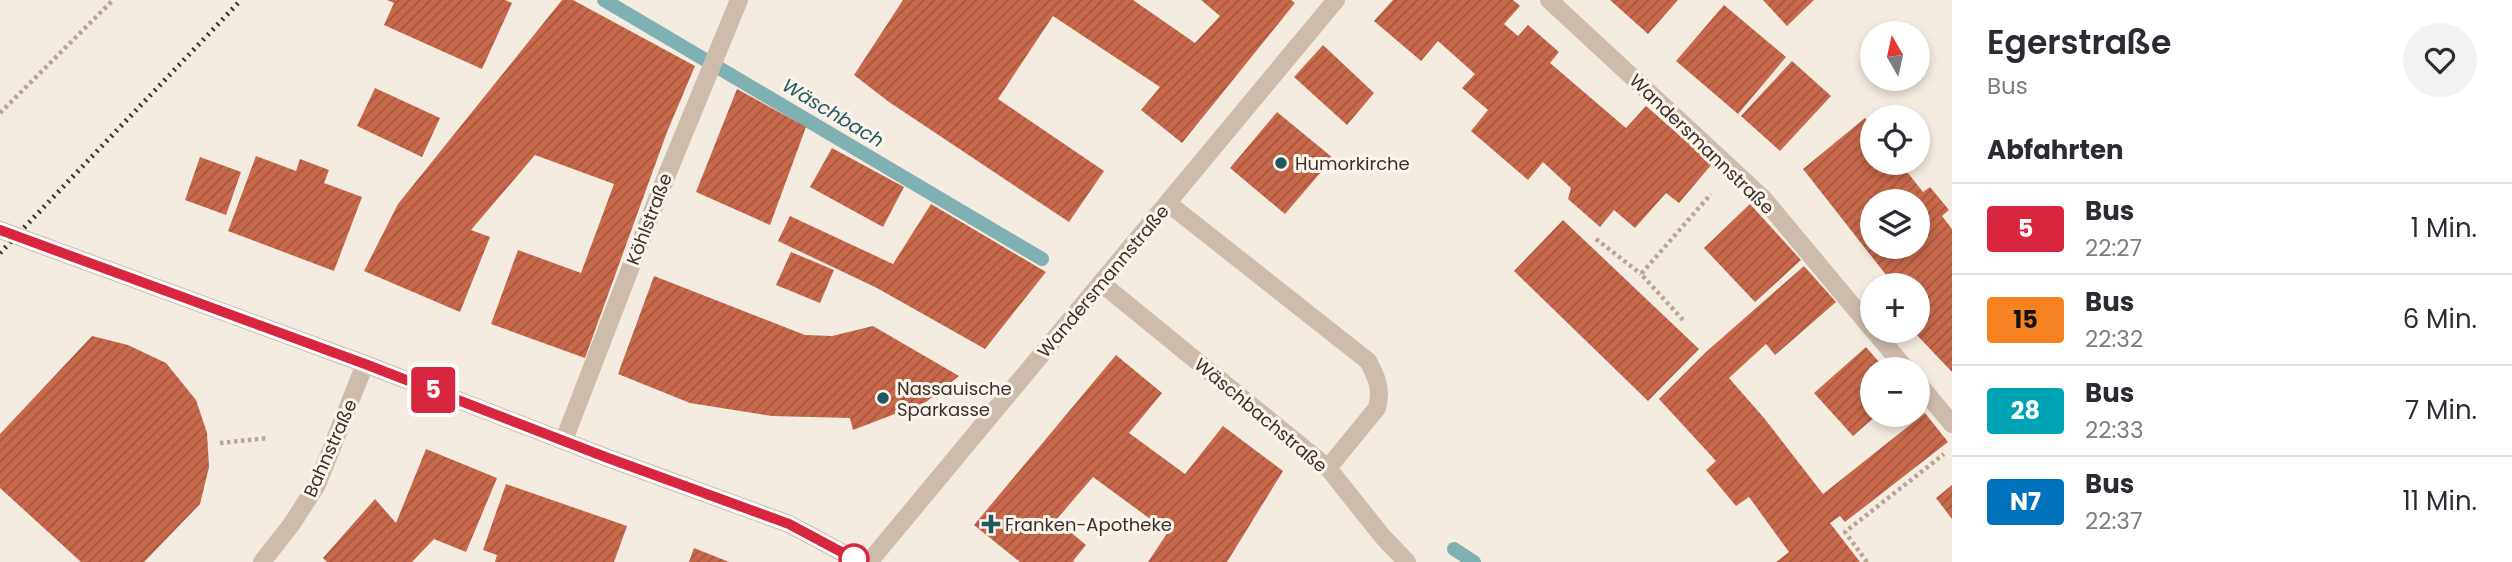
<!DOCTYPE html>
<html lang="de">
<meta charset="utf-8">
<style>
:root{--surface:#fff;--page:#f2f2f3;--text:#2b2b33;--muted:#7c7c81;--line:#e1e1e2}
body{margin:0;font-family:Poppins,sans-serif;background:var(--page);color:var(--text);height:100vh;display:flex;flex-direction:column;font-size:26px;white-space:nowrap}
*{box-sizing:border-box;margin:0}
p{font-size:23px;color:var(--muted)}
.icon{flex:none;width:38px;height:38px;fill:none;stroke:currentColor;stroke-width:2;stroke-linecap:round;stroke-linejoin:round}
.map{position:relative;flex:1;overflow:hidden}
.side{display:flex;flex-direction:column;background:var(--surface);width:560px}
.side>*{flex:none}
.badge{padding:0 14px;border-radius:5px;font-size:24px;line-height:46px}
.needle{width:46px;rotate:351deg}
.controls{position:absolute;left:1860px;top:21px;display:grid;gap:14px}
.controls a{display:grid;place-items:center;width:70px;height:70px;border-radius:50%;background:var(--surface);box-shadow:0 4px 10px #0003;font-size:35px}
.map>.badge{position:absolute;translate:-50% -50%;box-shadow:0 0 0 4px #fff}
h2{padding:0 35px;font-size:26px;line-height:63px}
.round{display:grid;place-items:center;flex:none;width:74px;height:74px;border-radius:37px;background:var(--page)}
.summary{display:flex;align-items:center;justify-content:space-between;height:119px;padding:0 35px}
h1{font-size:33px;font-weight:600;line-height:52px}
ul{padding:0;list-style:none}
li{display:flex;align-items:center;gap:21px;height:91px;padding:0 35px;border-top:2px solid var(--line)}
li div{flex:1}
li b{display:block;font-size:26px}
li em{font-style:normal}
li .badge{min-width:77px;font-weight:700;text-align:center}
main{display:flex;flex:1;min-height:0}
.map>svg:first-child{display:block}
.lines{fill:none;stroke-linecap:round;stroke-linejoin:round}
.stream{stroke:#7fb0b2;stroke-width:14}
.building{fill:url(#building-hatch);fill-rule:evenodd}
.path{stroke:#b9a596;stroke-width:4.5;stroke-dasharray:3.5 3.5;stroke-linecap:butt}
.minor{stroke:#cdbbac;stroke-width:18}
.rail{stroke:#3b302b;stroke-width:5;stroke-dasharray:2 5;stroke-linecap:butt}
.line-casing{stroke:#fff;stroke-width:16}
.line{stroke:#d7263d;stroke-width:10}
.poi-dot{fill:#1f5a5e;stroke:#fbf5ee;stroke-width:2.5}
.stop-dot{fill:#fff;stroke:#d7263d;stroke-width:3.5}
.labels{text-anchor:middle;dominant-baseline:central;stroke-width:6;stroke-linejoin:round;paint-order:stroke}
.street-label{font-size:18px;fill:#3b302b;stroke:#fbf5ee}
.poi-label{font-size:18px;fill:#3b302b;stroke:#fbf5ee;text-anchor:start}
.water-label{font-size:19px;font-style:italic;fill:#1f5a5e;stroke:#fbf5ee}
</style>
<main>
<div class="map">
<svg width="1952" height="562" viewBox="0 0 1952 562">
<defs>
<pattern id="building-hatch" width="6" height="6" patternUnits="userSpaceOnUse" patternTransform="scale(1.75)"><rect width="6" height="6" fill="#c8694b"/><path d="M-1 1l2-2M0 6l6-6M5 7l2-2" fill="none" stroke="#a4573f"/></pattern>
</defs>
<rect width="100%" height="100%" fill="#f4ebe1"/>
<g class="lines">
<!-- stream -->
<g class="stream">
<polyline points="604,0 1042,259"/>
<polyline points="1454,549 1474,562"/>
</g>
</g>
<!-- building -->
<g class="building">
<polygon points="387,0 505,0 512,3 482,69 384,25 394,3"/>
<polygon points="562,0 573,0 695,66 667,132 585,358 491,324 518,250 581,273 614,184 535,155 471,230 490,237 460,312 364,271 398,204"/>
<polygon points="903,0 1133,0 1195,43 1220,16 1201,0 1291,0 1295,3 1182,143 1141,110 1160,87 1053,16 998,99 1104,171 1069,222 889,102 854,75"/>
<polygon points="1393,0 1513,0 1520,6 1504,24 1518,36 1528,25 1559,52 1550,63 1626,128 1646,106 1712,164 1679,203 1666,193 1635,228 1614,210 1600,227 1568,199 1571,188 1543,162 1528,180 1471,131 1488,110 1462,88 1475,74 1438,41 1421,61 1374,21"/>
<polygon points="1610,0 1678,0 1648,34"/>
<polygon points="1763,0 1814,0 1787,26"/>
<polygon points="1724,5 1786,57 1738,114 1676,61"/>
<polygon points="1323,45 1374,93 1347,125 1294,77"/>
<polygon points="1792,61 1831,96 1780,151 1741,116"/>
<polygon points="375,88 440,118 422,157 357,126"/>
<polygon points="737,89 806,127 770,225 696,192"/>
<polygon points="1277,112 1333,158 1285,214 1230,168"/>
<path d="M1865,118L1872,127V163H1900L1923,192L1930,187L1949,210L1942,216L1952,229V372L1913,331H1918V285H1894L1803,169ZM1872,201H1918V247H1872Z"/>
<polygon points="832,148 904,187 883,227 810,187"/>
<polygon points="256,156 296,171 300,159 329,170 324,183 362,197 334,271 228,231"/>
<polygon points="200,157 241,172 226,215 185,200"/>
<polygon points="931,204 1046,272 985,349 877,288 778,241 790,216 893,264"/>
<polygon points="1750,204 1801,260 1755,302 1704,248"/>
<polygon points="1563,220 1699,349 1648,401 1514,271"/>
<polygon points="791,252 834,270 820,303 776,285"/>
<polygon points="1804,266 1836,302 1775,355 1766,344 1729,378 1764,418 1823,494 1925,413 1948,442 1845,522 1840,516 1830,523 1860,562 1776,562 1789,552 1749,497 1736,506 1706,470 1716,461 1659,399 1706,352"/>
<polygon points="654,276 805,335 832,336 873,326 959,376 926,402 853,430 850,418 772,416 690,403 618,374"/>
<polygon points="92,336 128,345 166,363 196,400 207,433 209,467 200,504 144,562 81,562 0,488 0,434"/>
<polygon points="1866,347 1885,369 1872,369 1872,415 1877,415 1853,436 1814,393"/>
<polygon points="1116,355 1162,393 1129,433 1185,474 1223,426 1283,471 1227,562 1148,562 1168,532 1093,477 1056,520 1086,545 1073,561 1075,562 1020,562 974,525"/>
<polygon points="426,449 497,478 466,552 434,539 412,562 327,562 323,558 375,499 396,523"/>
<polygon points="506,484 627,526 614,562 495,562 497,555 483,550"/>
<polygon points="1952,485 1952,519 1936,498"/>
<polygon points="694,548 729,562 689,562"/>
</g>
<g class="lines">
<!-- path -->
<g class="path">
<polyline points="0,113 113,0"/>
<polyline points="1596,239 1641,274"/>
<polyline points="1683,320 1641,274 1711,194"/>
<polyline points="220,443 268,438"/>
<polyline points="1867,562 1845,532 1944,454"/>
</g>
<!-- minor -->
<g class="minor">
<polyline points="1549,0 1763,198 1872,329"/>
<path d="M1169,204L1368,361C1377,378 1382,389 1377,408L1328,468"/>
<polyline points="0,230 365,364 608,458 789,524 860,562"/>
<polyline points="1101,283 1328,468 1383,537 1407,562"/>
<polyline points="1874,331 1906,369"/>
<polyline points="1918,383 1952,424"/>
<polyline points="564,440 659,194 739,0"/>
<polyline points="262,562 291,525 317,485 365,364"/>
<polyline points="869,562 1336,0"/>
</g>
<!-- rail -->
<polyline class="rail" points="0,253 241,0"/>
</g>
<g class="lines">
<defs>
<polyline id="line" points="0,230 365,364 608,458 789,524 860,562"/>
</defs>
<!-- line casing -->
<use href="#line" class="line-casing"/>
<!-- line -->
<use href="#line" class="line"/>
</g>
<!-- markers -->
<g class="poi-dot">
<circle cx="1281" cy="163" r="7"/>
<circle cx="883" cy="398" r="7"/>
<path d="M987.5 513.5h7v7h7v7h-7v7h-7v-7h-7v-7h7z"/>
</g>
<circle class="stop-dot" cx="854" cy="559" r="14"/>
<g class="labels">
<!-- street labels -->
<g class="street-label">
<text transform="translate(1702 144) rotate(44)">Wandersmannstraße</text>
<text transform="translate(649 219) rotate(-69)">Köhlstraße</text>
<text transform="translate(1103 281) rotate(-50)">Wandersmannstraße</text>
<text transform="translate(1261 415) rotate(40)">Wäschbachstraße</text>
<text transform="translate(330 448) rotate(-66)">Bahnstraße</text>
</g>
<!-- poi labels -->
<g class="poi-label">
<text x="1295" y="163">Humorkirche</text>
<text x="897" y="388">Nassauische<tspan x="897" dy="21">Sparkasse</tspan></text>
<text x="1005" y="524">Franken-Apotheke</text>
</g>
<!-- water labels -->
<g class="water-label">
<text transform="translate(833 113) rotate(31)">Wäschbach</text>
</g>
</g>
</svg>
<div class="controls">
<a><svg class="needle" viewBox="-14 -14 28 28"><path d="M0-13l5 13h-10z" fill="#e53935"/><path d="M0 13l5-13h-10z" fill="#7c7c81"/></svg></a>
<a><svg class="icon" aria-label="locate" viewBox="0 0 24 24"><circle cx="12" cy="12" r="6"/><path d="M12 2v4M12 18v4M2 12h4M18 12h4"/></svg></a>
<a><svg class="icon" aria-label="layers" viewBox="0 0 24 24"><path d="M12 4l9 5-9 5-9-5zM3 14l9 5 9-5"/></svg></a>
<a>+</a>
<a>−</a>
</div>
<b class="badge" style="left:433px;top:390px;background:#d7263d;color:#fff">5</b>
</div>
<section class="side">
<div class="summary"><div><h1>Egerstraße</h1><p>Bus</p></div><a class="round"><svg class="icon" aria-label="heart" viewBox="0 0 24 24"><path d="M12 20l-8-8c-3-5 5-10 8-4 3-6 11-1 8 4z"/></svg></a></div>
<h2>Abfahrten</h2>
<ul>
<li><span class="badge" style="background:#d7263d;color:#fff">5</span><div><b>Bus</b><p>22:27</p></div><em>1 Min.</em></li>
<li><span class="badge" style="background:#f58220;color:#111">15</span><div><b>Bus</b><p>22:32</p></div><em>6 Min.</em></li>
<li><span class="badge" style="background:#00a3b4;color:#fff">28</span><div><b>Bus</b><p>22:33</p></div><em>7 Min.</em></li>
<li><span class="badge" style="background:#0072bc;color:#fff">N7</span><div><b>Bus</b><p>22:37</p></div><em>11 Min.</em></li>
</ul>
</section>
</main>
